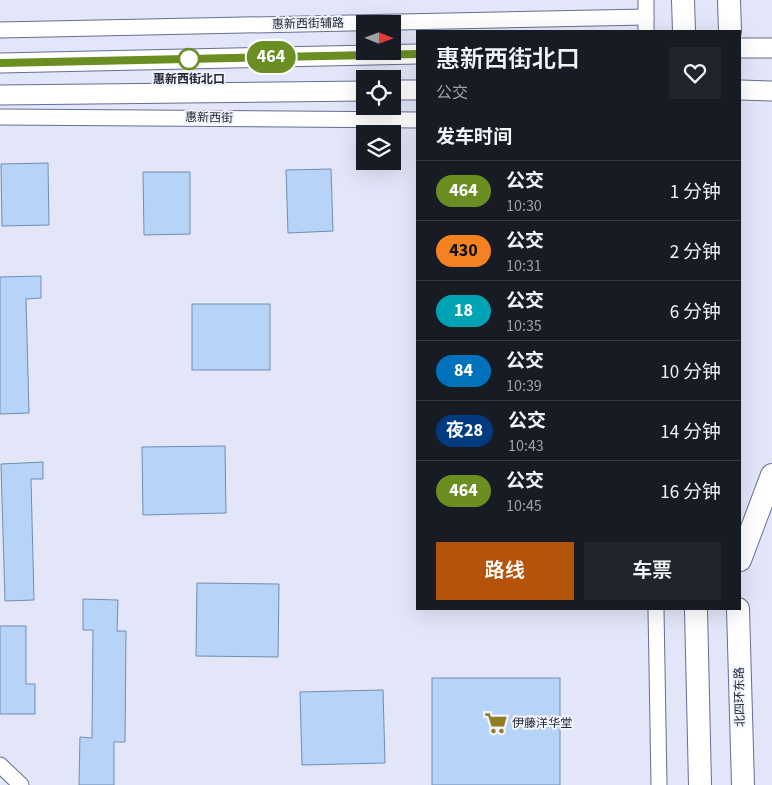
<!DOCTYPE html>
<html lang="zh">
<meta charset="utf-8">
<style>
:root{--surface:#171b24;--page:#20242c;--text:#f1f3f6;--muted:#9ea1a6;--line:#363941;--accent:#b45309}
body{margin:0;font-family:"Source Sans 3","Noto Sans SC",sans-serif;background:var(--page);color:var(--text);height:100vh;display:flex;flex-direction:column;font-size:19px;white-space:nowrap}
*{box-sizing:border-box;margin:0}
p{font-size:16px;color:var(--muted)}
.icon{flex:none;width:28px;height:28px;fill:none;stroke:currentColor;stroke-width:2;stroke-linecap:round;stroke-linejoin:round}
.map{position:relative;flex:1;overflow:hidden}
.drawer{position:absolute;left:416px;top:30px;width:325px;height:580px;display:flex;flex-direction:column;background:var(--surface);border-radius:0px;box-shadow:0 5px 20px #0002}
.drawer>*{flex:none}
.badge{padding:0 10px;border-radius:16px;font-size:18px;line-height:32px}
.needle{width:32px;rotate:91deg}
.buttons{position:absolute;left:356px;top:15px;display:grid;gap:10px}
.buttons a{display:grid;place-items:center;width:45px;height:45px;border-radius:0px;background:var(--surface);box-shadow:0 5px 20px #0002;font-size:25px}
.map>.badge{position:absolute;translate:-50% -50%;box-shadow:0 0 0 2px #fff}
h2{padding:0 20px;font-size:19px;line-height:45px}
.round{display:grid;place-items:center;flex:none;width:52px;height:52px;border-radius:0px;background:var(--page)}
.head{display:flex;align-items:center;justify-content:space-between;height:85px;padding:0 20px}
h1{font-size:24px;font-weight:600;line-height:38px}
.primary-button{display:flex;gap:10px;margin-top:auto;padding:10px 20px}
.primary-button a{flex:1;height:58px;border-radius:0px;background:var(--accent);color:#fff;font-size:20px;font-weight:600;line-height:58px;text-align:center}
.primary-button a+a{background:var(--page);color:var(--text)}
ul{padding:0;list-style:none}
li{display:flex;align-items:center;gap:15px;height:60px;padding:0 20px;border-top:1px solid var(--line)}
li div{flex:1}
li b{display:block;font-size:19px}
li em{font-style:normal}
li .badge{min-width:55px;font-weight:700;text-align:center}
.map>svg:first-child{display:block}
.building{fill:#b7d3f8;stroke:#728db0}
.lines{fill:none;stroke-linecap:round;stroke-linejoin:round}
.minor-casing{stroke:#666e94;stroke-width:17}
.major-casing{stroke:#666e94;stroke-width:21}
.highway-casing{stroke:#666e94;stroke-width:24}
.minor{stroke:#fff;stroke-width:15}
.major{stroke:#fff;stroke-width:19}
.highway{stroke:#fff;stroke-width:22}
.line-casing{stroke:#fff;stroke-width:11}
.line{stroke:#6b8e23;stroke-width:8}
.stop-dot{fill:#fff;stroke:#6b8e23;stroke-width:2.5}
.labels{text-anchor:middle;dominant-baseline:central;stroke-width:4;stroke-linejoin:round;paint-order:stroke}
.street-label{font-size:12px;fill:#222636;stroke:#f1f4fd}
.stop-label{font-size:12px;font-weight:bold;fill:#222636;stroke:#f1f4fd}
.poi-label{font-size:12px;fill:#222636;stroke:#f1f4fd;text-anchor:start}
</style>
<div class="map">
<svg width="772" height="785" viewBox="0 0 772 785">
<rect width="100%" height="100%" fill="#e2e6f8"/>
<!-- building -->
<g class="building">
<polygon points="48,163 49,225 2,226 1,164"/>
<polygon points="331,169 333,231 288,233 286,170"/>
<polygon points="143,172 190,172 190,234 144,235"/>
<polygon points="41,276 41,298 26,299 29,413 0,414 0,277"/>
<rect x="192" y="304" width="78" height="66"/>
<polygon points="225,446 226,513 143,515 142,447"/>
<polygon points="43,462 43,479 31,479 34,600 5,601 1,464"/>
<polygon points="197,583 279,584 278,657 196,656"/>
<polygon points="83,599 118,600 117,631 126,631 125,742 114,742 114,785 79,785 80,737 92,738 93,630 83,630"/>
<polygon points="0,626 26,626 26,684 35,684 35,714 0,714"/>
<rect x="432" y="678" width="128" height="107"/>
<polygon points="383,690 385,763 302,765 300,692"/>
</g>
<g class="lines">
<defs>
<g id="minor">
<polyline points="646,0 646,31"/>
<polyline points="0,30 646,17"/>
<polyline points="0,117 418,120"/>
<polyline points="656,609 659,785"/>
<polyline points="0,765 21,785"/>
</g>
<g id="major">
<polyline points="740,48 772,48"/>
<polyline points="0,63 418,54"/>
<polyline points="392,90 418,90"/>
<polyline points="740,90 772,91"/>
<polyline points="0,95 365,91"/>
</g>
<g id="highway">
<polyline points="683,0 684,31"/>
<polyline points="729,0 730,31"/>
<polyline points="740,560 772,475"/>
<polyline points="696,609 700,785"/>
<polyline points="738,609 743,785"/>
</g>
</defs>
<!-- minor casing -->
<use href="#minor" class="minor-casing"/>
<!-- major casing -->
<use href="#major" class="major-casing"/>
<!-- highway casing -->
<use href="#highway" class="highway-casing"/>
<!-- minor -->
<use href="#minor" class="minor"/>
<!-- major -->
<use href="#major" class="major"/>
<!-- highway -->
<use href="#highway" class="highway"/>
</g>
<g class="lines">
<defs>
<polyline id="line" points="0,63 418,54"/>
</defs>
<!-- line casing -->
<use href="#line" class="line-casing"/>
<!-- line -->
<use href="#line" class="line"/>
</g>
<!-- icons -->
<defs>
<symbol id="supermarket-bare" viewBox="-9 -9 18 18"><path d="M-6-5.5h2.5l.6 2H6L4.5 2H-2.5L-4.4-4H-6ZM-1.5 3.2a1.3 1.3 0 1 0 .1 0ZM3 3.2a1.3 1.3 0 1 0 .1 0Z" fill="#937d24" stroke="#f1f4fd" stroke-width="2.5" paint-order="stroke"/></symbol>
</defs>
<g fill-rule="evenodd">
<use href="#supermarket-bare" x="480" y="707" width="32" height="32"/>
</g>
<!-- markers -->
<circle class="stop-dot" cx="189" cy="59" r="10"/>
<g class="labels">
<!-- street labels -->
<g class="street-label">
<text transform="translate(308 24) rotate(-1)">惠新西街辅路</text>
<text transform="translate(209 118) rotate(1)">惠新西街</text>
<text transform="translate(740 697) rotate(-91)">北四环东路</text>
</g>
<!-- stop labels -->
<g class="stop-label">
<text x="189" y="79">惠新西街北口</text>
</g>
<!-- poi labels -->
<g class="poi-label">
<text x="512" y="723">伊藤洋华堂</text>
</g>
</g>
</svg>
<div class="buttons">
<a><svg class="needle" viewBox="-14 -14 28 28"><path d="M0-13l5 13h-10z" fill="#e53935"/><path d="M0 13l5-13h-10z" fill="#9ea1a6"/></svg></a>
<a><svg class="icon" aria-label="locate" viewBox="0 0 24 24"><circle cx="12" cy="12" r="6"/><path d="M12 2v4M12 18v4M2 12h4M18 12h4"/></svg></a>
<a><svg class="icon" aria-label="layers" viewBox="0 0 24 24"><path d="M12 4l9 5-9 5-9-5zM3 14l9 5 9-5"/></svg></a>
</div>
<b class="badge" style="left:271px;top:57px;background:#6b8e23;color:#fff">464</b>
<section class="drawer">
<div class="head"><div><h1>惠新西街北口</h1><p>公交</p></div><a class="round"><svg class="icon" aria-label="heart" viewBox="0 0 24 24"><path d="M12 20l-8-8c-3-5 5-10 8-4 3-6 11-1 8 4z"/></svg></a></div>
<h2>发车时间</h2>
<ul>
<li><span class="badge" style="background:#6b8e23;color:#fff">464</span><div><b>公交</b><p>10:30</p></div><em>1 分钟</em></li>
<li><span class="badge" style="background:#f58220;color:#111">430</span><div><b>公交</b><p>10:31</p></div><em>2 分钟</em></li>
<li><span class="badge" style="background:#00a3b4;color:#fff">18</span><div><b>公交</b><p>10:35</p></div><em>6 分钟</em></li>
<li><span class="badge" style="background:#0072bc;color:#fff">84</span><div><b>公交</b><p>10:39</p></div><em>10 分钟</em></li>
<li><span class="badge" style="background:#003b80;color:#fff">夜28</span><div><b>公交</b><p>10:43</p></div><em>14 分钟</em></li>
<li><span class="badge" style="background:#6b8e23;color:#fff">464</span><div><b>公交</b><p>10:45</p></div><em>16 分钟</em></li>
</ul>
<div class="primary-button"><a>路线</a><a>车票</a></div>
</section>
</div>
